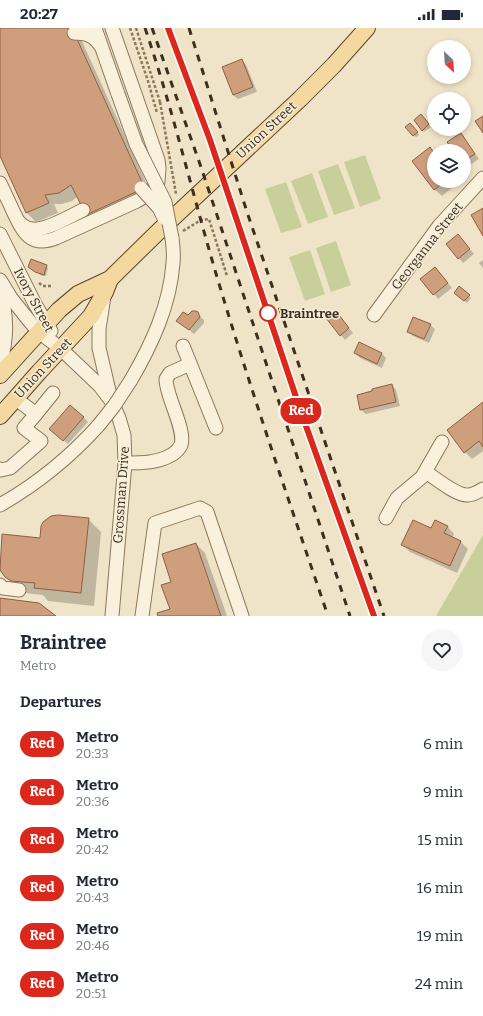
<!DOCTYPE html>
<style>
:root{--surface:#fff;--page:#f6f6f7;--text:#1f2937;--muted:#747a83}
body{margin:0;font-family:Bitter,serif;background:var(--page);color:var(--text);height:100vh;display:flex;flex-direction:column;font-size:15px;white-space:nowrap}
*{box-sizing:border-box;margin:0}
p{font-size:13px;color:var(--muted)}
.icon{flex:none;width:22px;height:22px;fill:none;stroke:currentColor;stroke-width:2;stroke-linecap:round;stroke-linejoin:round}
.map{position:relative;height:588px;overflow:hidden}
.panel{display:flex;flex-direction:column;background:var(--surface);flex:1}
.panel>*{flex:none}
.badge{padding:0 8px;border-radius:13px;font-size:14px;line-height:26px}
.needle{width:26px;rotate:155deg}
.tools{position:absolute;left:427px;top:12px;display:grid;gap:8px}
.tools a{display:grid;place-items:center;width:44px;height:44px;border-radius:50%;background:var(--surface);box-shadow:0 2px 6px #0003;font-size:20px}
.map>.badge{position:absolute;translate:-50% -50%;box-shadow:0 0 0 2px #fff}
h2{padding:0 20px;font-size:15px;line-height:36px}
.round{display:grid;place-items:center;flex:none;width:42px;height:42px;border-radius:21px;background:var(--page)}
.overview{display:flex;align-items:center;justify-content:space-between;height:68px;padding:0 20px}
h1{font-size:19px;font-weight:700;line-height:30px}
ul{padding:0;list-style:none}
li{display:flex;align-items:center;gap:12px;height:48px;padding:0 20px}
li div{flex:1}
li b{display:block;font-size:15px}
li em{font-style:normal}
li .badge{min-width:44px;font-weight:700;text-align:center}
.status{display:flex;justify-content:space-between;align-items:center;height:28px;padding:0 20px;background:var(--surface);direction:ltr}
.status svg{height:11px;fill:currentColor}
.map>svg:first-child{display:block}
.green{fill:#c9cf9b}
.shadow{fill:#0003}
.building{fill:#cf9f7d;stroke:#8d5f41}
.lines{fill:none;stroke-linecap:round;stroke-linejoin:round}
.minor-casing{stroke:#8d765c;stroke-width:15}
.major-casing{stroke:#5b4430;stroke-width:18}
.path{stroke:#8d765c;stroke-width:2.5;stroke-dasharray:3 2;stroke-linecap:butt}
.minor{stroke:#faf1dc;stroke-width:13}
.major{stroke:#f3d9a0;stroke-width:16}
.rail{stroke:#3d2e20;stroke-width:3;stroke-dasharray:7 7;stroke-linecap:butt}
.minor-bridge-casing{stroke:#8d765c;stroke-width:15;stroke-linecap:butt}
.path-bridge{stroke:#8d765c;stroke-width:2.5;stroke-dasharray:3 2;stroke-linecap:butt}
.minor-bridge{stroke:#faf1dc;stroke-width:13}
.line-casing{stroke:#fff;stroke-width:9}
.line{stroke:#da291c;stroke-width:6}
.stop-dot{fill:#fff;stroke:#da291c;stroke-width:2}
.labels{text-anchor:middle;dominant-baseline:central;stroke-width:3;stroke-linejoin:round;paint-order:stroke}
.street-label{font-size:13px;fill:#3d2e20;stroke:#f7eed8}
.stop-label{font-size:13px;font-weight:bold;fill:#3d2e20;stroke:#f7eed8;text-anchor:start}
</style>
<div class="status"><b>20:27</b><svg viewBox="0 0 49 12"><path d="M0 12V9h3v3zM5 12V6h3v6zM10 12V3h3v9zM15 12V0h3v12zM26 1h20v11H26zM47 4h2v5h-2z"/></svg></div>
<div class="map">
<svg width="483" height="588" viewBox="0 0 483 588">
<rect width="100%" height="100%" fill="#f0e4c8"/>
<!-- green -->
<g class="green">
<polygon points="365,127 381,171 360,179 344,134"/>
<polygon points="338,136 355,180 334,187 318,143"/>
<polygon points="312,145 328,189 308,196 291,153"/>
<polygon points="286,154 302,199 281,205 265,161"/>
<polygon points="336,213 351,257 331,264 316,220"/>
<polygon points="310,222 325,266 305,273 289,229"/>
<polygon points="483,507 483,588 436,588"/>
</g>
<!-- shadow -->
<g class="shadow">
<polygon points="0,0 76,0 151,165 96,196 86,187 78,168 72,173 62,176 54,176 58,185 36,194 27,185 0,126"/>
<polygon points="242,32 246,37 257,64 238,71 233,67"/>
<polygon points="423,90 431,99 424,104 422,102"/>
<polygon points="412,98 419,107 416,109 414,107"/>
<polygon points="461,106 479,131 467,139 464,136 464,123 454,123"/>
<polygon points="430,121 434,125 434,153 457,153 458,155 442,168 434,161"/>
<polygon points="462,212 474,226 463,235 459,230"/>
<polygon points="483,232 483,240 479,235"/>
<polygon points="46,238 48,240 46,248 42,248 32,241"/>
<polygon points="440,245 452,260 438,271 422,251"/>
<polygon points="460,260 471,270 467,275 455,265"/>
<polygon points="195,284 204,292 204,295 194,306 178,293 188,289"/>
<polygon points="340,289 353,305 345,312 341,307"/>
<polygon points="430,297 435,301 429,315 413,308 408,303"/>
<polygon points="355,325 382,326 386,330 382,340 360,330"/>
<polygon points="392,357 396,362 400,378 366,386 361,382"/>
<polygon points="483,375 483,423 472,431 465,424"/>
<polygon points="83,389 88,394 68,416 55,405"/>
<polygon points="88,491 101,504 94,578 48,573 43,567 25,565 21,563 2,545 40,511"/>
<polygon points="447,498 454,506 452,510 461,514 468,521 457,545 410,524 403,517 432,501"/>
<polygon points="196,516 205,525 227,588 159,588 171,582 172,554"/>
</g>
<!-- building -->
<g class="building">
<polygon points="0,0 72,0 141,152 142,155 136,164 86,187 71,157 59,165 45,167 49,175 26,185 0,128"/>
<polygon points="242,31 253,59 233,67 222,39"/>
<polygon points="421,86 429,96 422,103 414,92"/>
<polygon points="483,88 483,105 475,93"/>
<polygon points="410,95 418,104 413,108 405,99"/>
<polygon points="461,105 475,126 464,133 464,123 453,123 447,114"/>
<polygon points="430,119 434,125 434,153 445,153 434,162 412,133"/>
<polygon points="483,180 483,208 471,187"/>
<polygon points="458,206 470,221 458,231 446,216"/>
<polygon points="31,231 47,237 44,247 35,244 28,239"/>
<polygon points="435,239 448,255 433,267 420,251"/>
<polygon points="459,258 470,267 464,273 454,265"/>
<polygon points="192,283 196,283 198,284 200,289 189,302 176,293 183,284 188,287"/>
<polygon points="336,283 349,300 340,308 326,290"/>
<polygon points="413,289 431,296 424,311 407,304"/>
<polygon points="359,314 382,325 377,336 354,325"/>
<polygon points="392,356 396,374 360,382 357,367 372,363 372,361"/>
<polygon points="483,374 483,419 479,413 464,425 447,402"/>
<polygon points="70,377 84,389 63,413 49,401"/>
<polygon points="58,487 89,490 81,565 34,560 35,555 11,553 5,549 0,542 2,506 40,510 41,498 43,494 51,488"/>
<polygon points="413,492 431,500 435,492 448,498 444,505 461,513 450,538 401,517"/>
<polygon points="196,515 221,588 158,588 157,585 170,581 161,557 171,554 162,526"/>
<polygon points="0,570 39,575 56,588 0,588"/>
</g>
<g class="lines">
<defs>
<g id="minor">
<polyline points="95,0 118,66"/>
<path d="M74,5C86,5 93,7 100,17"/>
<path d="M0,155C4,164 9,174 13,183C23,204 30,220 56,210L137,173L149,166L158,154L159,140L158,132L112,0"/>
<path d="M19,194C23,198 27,201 33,201C46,203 70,188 83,182"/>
<polyline points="0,206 35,276 51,303"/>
<polyline points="0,252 11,270 31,295 39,304 60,320 100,358 112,374 119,390 124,407 125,435 112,588"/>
<path d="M0,261C7,287 8,310 0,336"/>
<polyline points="104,268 99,301 99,320 110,367"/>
<polyline points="374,287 439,198 483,150"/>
<polyline points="183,318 216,400"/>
<path d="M131,352C152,316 170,277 173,235C174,227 173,218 172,210"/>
<polyline points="36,386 53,365"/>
<path d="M125,435C141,435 159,435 173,426C176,424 179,421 181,417C186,401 166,369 166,351L170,345L190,336"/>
<polyline points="0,441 1,442 10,440 41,413 24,400 36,386 15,370"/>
<path d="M426,444C435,450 457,468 468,467C473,467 478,464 483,461"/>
<path d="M0,477C37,456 69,430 98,398"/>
<polyline points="386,490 397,470 422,449 442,414"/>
<polyline points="0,557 3,560 19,562"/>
<polyline points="142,588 155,495 200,480 207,484 242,588"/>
</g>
<g id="major">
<polyline points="0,347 59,282 78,266 110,251 161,201 300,71 334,37 367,0"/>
<polyline points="0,388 39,344 91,288 105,264 110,251"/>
</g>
</defs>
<!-- minor casing -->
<use href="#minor" class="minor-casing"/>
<!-- major casing -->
<use href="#major" class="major-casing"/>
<!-- path -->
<g class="path">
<polyline points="130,0 148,53 157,85"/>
<polyline points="136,0 160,74"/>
<polyline points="183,203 201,192 209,191 227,248"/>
<polyline points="39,255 43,258 52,258"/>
</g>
<!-- minor -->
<use href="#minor" class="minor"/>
<!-- major -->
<use href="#major" class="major"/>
<!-- rail -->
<g class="rail">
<path d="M145,0C174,85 194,173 220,259C253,369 291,479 328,588"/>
<polyline points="152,0 201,139 350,588"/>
<polyline points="168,0 205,98 301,384 374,588"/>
<polyline points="189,0 247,184 384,588"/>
</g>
<defs>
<g id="minor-bridge">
<polyline points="118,66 136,116 165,174 172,210"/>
<polyline points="141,160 159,180 164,190"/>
<polyline points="98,398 114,378 131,352"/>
</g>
</defs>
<!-- minor-bridge casing -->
<use href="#minor-bridge" class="minor-bridge-casing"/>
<!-- path-bridge -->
<polyline class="path-bridge" points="160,74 176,166"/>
<!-- minor-bridge -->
<use href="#minor-bridge" class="minor-bridge"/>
</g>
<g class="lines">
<defs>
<polyline id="line" points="168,0 210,112 301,384 374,588"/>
</defs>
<!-- line casing -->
<use href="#line" class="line-casing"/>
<!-- line -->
<use href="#line" class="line"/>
</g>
<!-- markers -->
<circle class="stop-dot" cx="268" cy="285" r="8"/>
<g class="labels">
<!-- street labels -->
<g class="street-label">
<text transform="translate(266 102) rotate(-43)">Union Street</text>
<text transform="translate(427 218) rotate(-52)">Georganna Street</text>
<text transform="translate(34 272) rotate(62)">Ivory Street</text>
<text transform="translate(43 340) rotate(-47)">Union Street</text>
<text transform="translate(121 467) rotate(-86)">Grossman Drive</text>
</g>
<!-- stop labels -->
<g class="stop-label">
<text x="280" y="285">Braintree</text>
</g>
</g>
</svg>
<div class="tools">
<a><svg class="needle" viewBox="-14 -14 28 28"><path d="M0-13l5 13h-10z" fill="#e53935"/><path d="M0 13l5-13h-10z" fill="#747a83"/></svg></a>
<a><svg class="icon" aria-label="locate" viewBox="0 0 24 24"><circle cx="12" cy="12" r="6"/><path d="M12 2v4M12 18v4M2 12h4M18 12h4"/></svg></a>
<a><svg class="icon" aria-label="layers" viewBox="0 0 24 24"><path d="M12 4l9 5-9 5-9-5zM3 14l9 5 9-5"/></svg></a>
</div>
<b class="badge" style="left:301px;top:383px;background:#da291c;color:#fff">Red</b>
</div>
<section class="panel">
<div class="overview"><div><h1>Braintree</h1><p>Metro</p></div><a class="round"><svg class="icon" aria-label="heart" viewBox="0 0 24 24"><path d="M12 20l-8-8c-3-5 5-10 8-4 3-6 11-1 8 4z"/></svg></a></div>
<h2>Departures</h2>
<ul>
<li><span class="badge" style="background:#da291c;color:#fff">Red</span><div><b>Metro</b><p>20:33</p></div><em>6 min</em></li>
<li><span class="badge" style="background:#da291c;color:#fff">Red</span><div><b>Metro</b><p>20:36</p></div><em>9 min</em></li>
<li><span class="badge" style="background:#da291c;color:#fff">Red</span><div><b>Metro</b><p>20:42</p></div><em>15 min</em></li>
<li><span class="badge" style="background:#da291c;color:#fff">Red</span><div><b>Metro</b><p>20:43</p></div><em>16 min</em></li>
<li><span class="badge" style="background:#da291c;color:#fff">Red</span><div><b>Metro</b><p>20:46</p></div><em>19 min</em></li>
<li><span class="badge" style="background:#da291c;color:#fff">Red</span><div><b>Metro</b><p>20:51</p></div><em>24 min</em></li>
</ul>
</section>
